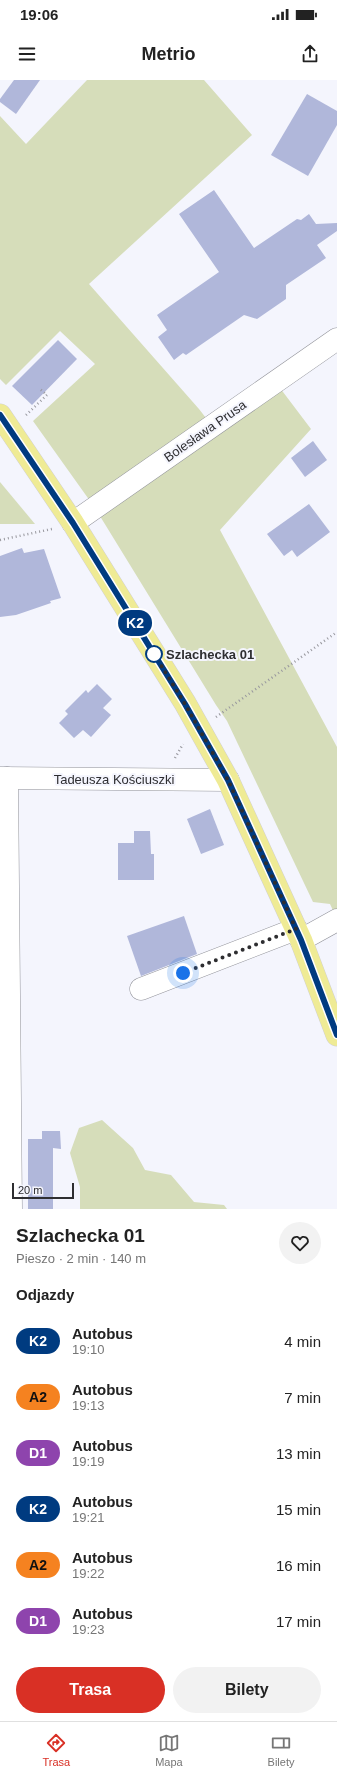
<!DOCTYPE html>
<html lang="pl">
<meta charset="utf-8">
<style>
:root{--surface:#fff;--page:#f2f2f2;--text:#222;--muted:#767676;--line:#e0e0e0;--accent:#d93025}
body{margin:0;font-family:Arial,sans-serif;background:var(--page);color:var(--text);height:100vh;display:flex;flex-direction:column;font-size:15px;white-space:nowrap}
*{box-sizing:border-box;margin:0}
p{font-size:13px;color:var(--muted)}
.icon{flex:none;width:22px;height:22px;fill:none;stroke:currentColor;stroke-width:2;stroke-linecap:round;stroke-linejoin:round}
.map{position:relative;height:1129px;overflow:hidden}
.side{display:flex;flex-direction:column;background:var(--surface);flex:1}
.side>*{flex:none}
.badge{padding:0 8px;border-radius:13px;font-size:14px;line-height:26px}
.scale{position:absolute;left:12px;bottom:10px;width:62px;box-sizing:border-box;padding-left:4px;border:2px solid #2e2e31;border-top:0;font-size:11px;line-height:14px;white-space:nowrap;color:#2e2e31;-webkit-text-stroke:3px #f4f5fd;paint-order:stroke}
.you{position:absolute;width:20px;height:20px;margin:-10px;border:3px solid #fff;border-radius:50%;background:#1a73e8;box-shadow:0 0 0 6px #1a73e833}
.map>.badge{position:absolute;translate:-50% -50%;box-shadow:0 0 0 2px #fff}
h2{padding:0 16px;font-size:15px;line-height:36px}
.round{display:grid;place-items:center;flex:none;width:42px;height:42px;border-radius:21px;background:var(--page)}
.head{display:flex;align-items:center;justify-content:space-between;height:68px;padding:0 16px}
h1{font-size:19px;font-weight:800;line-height:30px}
.cta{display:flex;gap:8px;margin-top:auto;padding:8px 16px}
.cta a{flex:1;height:46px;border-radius:24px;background:var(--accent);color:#fff;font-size:16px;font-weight:800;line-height:46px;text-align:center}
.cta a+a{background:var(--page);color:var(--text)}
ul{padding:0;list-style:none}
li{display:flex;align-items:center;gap:12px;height:56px;padding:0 16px}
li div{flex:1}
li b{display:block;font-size:15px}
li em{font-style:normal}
li .badge{min-width:44px;font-weight:700;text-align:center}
.status{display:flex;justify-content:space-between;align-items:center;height:28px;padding:0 20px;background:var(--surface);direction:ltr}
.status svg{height:11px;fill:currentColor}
header{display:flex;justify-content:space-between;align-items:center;height:52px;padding:0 16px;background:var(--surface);font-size:18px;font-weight:800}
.dock{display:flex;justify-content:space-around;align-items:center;height:56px;border-top:1px solid var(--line);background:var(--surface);font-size:11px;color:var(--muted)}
.dock a{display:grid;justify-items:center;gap:2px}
.dock .active{color:var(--accent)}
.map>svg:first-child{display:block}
.green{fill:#d6ddba}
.building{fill:#b0b7da}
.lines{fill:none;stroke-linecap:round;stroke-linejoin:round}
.minor-casing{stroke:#92939a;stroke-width:23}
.major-casing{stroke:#d1d1d2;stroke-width:23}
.path{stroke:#98989e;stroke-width:2.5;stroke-dasharray:1 3;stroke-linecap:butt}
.minor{stroke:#fff;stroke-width:22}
.major{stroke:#efeb95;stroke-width:22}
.line-casing{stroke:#fff;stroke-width:9}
.line{stroke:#003b80;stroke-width:6}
.walk{stroke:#2e2e31;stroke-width:4;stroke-dasharray:0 7.2}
.stop-dot{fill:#fff;stroke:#003b80;stroke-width:2}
.labels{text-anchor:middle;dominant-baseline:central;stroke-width:4;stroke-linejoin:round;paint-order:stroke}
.street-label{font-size:13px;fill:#2e2e31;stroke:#f4f5fd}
.stop-label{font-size:13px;font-weight:bold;fill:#2e2e31;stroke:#f4f5fd;text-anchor:start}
</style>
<div class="status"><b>19:06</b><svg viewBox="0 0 49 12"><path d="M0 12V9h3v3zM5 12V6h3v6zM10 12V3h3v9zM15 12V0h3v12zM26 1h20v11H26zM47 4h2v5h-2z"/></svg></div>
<header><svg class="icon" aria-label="menu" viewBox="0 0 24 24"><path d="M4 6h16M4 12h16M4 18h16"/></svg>Metrio<svg class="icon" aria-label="share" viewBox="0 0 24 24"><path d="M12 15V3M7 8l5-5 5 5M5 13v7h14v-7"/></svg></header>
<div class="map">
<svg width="337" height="1129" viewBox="0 0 337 1129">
<rect width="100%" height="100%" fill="#f4f5fd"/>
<!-- green -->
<g class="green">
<polygon points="87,0 204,0 252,55 89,204 199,329 216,351 280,308 311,349 220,450 337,667 337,839 330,824 313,822 227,641 216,625 95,428 33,341 95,284 60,251 6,305 0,299 0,36 26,64"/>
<polygon points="0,402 35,444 0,444"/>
<polygon points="102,1040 133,1068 145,1090 171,1095 194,1122 224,1125 227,1129 80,1129 80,1107 70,1073 79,1048"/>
</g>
<!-- building -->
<g class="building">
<polygon points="14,0 40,0 16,34 0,22 0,19"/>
<polygon points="307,14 337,31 337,45 308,96 271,75"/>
<polygon points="214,110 254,168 297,139 301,140 309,134 316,144 337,143 337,151 317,165 326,178 286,205 286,219 257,239 244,235 186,275 183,273 174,280 158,257 167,250 157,235 219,192 179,134"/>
<polygon points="58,260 77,279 32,325 12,306"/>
<polygon points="313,361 327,380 305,397 291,378"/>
<polygon points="309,424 330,452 297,477 292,470 284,476 267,454"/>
<polygon points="22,468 24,473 44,469 61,518 50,521 51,523 16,535 0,537 0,476"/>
<polygon points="97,604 112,619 103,628 111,635 91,657 83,650 74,658 59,643 68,634 65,631 86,610 88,613"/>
<polygon points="210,729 224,765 201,774 187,739"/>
<polygon points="134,751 150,751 151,774 154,774 154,800 118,800 118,763 134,763"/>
<polygon points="184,836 197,874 141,896 127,856"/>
<polygon points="42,1051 60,1051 61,1069 53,1068 53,1129 28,1129 28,1059 42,1059"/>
</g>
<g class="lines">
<defs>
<g id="minor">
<polyline points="73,443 337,259"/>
<polyline points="0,698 228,700"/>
<polyline points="7,698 11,1129"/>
<polyline points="301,860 337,840"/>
<polyline points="141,909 296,849"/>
</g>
<polyline id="major" points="0,335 73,443 185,623 228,700 301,860 337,955"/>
</defs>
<!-- minor casing -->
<use href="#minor" class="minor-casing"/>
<!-- major casing -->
<use href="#major" class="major-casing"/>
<!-- path -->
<g class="path">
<polyline points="26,335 47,315 40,309"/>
<polyline points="0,460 52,449"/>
<polyline points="216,637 337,552"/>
<polyline points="175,678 183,664"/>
</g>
<!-- minor -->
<use href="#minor" class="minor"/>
<!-- major -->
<use href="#major" class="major"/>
</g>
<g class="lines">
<defs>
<polyline id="line" points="0,335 73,443 185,624 228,700 301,860 337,955"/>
</defs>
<!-- line casing -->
<use href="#line" class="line-casing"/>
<!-- line -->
<use href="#line" class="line"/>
<!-- walk -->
<polyline class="walk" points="154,574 185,624 228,700 296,849 183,893"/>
</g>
<!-- markers -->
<circle class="stop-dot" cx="154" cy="574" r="8"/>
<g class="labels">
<!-- street labels -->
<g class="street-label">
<text transform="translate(205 351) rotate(-35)">Bolesława Prusa</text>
<text x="114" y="699">Tadeusza Kościuszki</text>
</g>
<!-- stop labels -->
<g class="stop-label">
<text x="166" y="574">Szlachecka 01</text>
</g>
</g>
</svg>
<div class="scale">20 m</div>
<div class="you" style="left:183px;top:893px"></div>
<b class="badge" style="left:135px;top:543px;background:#003b80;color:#fff">K2</b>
</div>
<section class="side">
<div class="head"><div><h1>Szlachecka 01</h1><p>Pieszo · 2 min · 140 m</p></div><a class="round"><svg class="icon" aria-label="heart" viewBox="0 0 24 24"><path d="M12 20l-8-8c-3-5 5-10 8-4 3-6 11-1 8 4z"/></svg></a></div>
<h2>Odjazdy</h2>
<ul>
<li><span class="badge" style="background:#003b80;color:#fff">K2</span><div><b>Autobus</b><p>19:10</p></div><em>4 min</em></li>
<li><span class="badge" style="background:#f58220;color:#111">A2</span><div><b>Autobus</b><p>19:13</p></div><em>7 min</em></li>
<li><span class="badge" style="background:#8e44ad;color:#fff">D1</span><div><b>Autobus</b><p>19:19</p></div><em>13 min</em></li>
<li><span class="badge" style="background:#003b80;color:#fff">K2</span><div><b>Autobus</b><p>19:21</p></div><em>15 min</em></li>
<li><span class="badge" style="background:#f58220;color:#111">A2</span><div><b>Autobus</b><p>19:22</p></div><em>16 min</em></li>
<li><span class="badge" style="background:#8e44ad;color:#fff">D1</span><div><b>Autobus</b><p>19:23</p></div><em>17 min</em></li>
</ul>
<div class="cta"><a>Trasa</a><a>Bilety</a></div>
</section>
<nav class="dock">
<a class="active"><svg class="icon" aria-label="directions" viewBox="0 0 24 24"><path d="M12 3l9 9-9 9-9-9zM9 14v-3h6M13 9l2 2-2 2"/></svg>Trasa</a>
<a><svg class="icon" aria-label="map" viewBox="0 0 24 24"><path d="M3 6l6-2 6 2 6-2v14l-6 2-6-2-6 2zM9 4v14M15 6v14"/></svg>Mapa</a>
<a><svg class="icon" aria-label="tickets" viewBox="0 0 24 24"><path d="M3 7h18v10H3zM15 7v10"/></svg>Bilety</a>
</nav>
